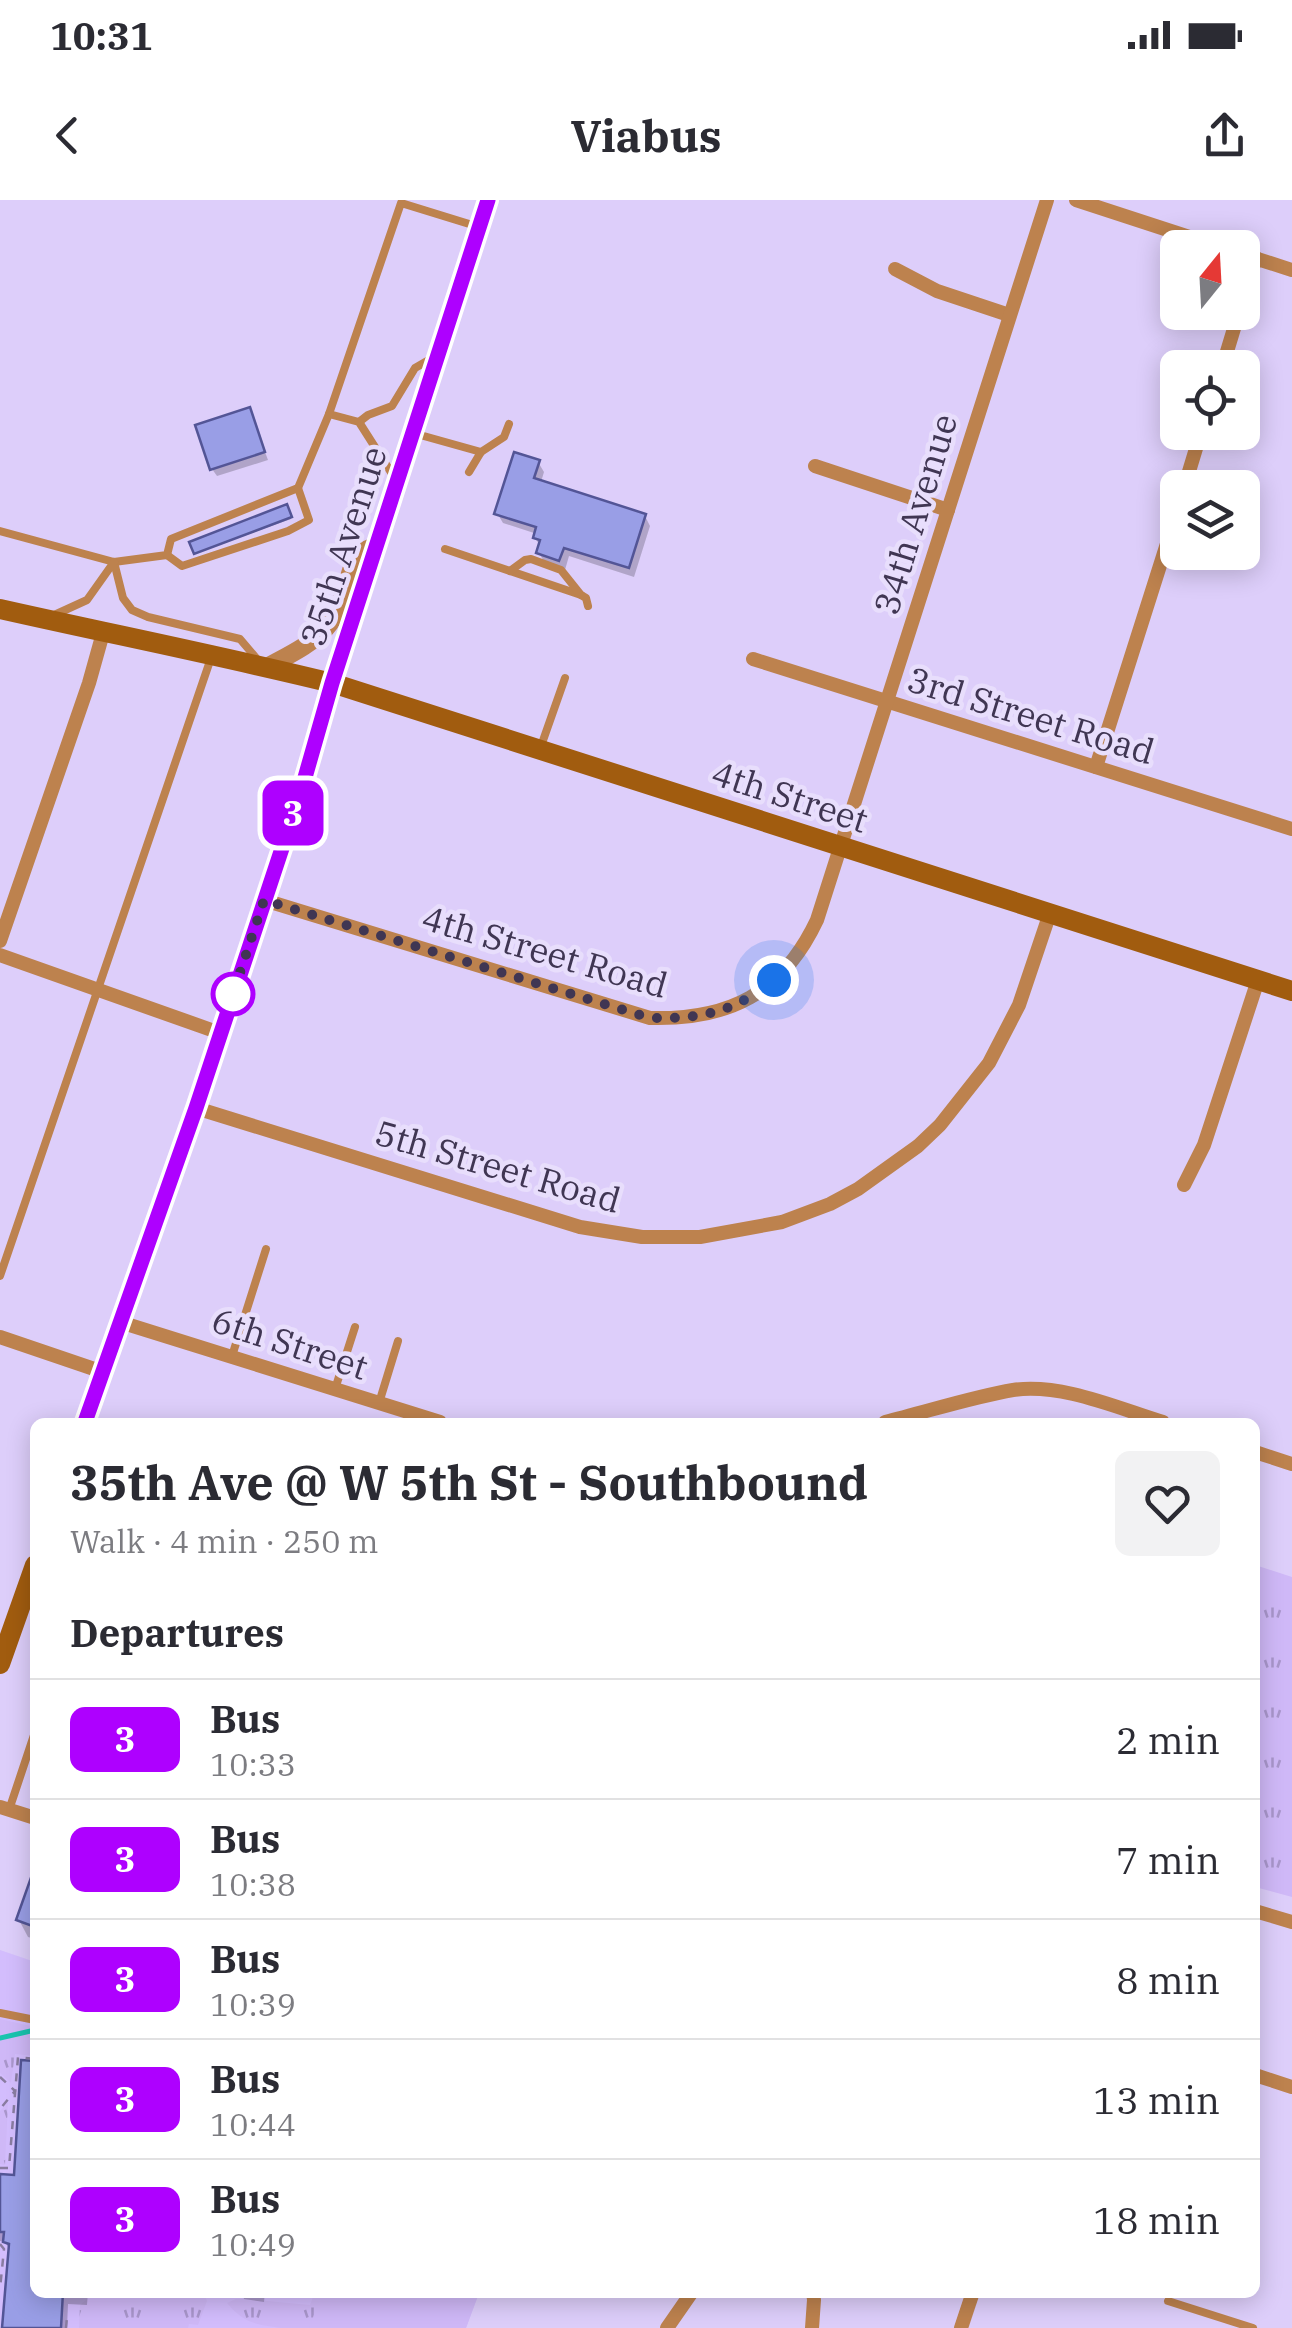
<!DOCTYPE html>
<meta charset="utf-8">
<style>
:root{--surface:#fff;--page:#f2f2f3;--text:#2b2b33;--muted:#7c7c81;--line:#e1e1e2}
body{margin:0;font-family:"IBM Plex Serif",serif;background:var(--page);color:var(--text);height:100vh;display:flex;flex-direction:column;font-size:38px;white-space:nowrap}
*{box-sizing:border-box;margin:0}
p{font-size:32px;color:var(--muted)}
.icon{flex:none;width:55px;height:55px;fill:none;stroke:currentColor;stroke-width:2;stroke-linecap:round;stroke-linejoin:round}
.map{position:relative;flex:1;overflow:hidden}
.details{position:absolute;left:30px;top:1218px;width:1230px;height:880px;display:flex;flex-direction:column;background:var(--surface);border-radius:15px;box-shadow:0 5px 25px #0003}
.details>*{flex:none}
.badge{padding:0 20px;border-radius:15px;font-size:35px;line-height:65px}
.needle{width:65px;rotate:18deg}
.controls{position:absolute;left:1160px;top:30px;display:grid;gap:20px}
.controls a{display:grid;place-items:center;width:100px;height:100px;border-radius:15px;background:var(--surface);box-shadow:0 5px 25px #0003;font-size:50px}
.you{position:absolute;width:50px;height:50px;margin:-25px;border:8px solid #fff;border-radius:50%;background:#1a73e8;box-shadow:0 0 0 15px #1a73e833}
.map>.badge{position:absolute;translate:-50% -50%;box-shadow:0 0 0 5px #fff}
h2{padding:0 40px;font-size:38px;line-height:90px}
.round{display:grid;place-items:center;flex:none;width:105px;height:105px;border-radius:15px;background:var(--page)}
.head{display:flex;align-items:center;justify-content:space-between;height:170px;padding:0 40px}
h1{font-size:48px;font-weight:700;line-height:75px}
ul{padding:0;list-style:none}
li{display:flex;align-items:center;gap:30px;height:120px;padding:0 40px;border-top:2px solid var(--line)}
li div{flex:1}
li b{display:block;font-size:38px}
li em{font-style:normal}
li .badge{min-width:110px;font-weight:700;text-align:center}
.status{display:flex;justify-content:space-between;align-items:center;height:70px;padding:0 50px;background:var(--surface);direction:ltr}
.status svg{height:28px;fill:currentColor}
header{display:flex;justify-content:space-between;align-items:center;height:130px;padding:0 40px;background:var(--surface);font-size:45px;font-weight:700}
.map>svg:first-child{display:block}
.built{fill:#d3bdfd}
.grass{fill:url(#grass-tufts)}
.garden{fill:#cfb8f7}
.shadow{fill:#0003}
.lines{fill:none;stroke-linecap:round;stroke-linejoin:round}
.stream{stroke:#19c4ae;stroke-width:5}
.building{fill:#999ee6;stroke:#535596;stroke-width:2.5}
.path{stroke:#897ca0;stroke-width:2.5;stroke-dasharray:8 8;stroke-linecap:butt}
.service{stroke:#bd824e;stroke-width:8}
.minor{stroke:#bd824e;stroke-width:14}
.tertiary{stroke:#bd824e;stroke-width:18}
.secondary{stroke:#a15c0f;stroke-width:20}
.line-casing{stroke:#fff;stroke-width:22}
.line{stroke:#ae00ff;stroke-width:15}
.walk{stroke:#403653;stroke-width:10;stroke-dasharray:0 18}
.stop-dot{fill:#fff;stroke:#ae00ff;stroke-width:5}
.labels{text-anchor:middle;dominant-baseline:central;stroke-width:9;stroke-linejoin:round;paint-order:stroke}
.street-label{font-size:35px;fill:#403653;stroke:#e8defc}
</style>
<div class="status"><b>10:31</b><svg viewBox="0 0 49 12"><path d="M0 12V9h3v3zM5 12V6h3v6zM10 12V3h3v9zM15 12V0h3v12zM26 1h20v11H26zM47 4h2v5h-2z"/></svg></div>
<header><svg class="icon" aria-label="back" viewBox="0 0 24 24"><path d="M15 5l-7 7 7 7"/></svg>Viabus<svg class="icon" aria-label="share" viewBox="0 0 24 24"><path d="M12 15V3M7 8l5-5 5 5M5 13v7h14v-7"/></svg></header>
<div class="map">
<svg width="1292" height="2128" viewBox="0 0 1292 2128">
<defs>
<pattern id="grass-tufts" width="24" height="20" patternUnits="userSpaceOnUse" patternTransform="scale(2.5)"><rect width="24" height="20" fill="#cfb8f7"/><path d="M3 7l-1-3M5 7V3M7 7l1-3M15 17l-1-3M17 17v-4M19 17l1-3" fill="none" stroke="#a996cb"/></pattern>
</defs>
<rect width="100%" height="100%" fill="#ddcefa"/>
<!-- built -->
<polygon class="built" points="0,1750 35,1762 35,2092 479,2093 466,2128 0,2128"/>
<!-- grass -->
<g class="grass">
<polygon points="1255,1365 1292,1377 1292,1697 1255,1687"/>
<polygon points="0,1819 35,1827 35,1856 15,1854 11,1883 0,1873"/>
<polygon points="8,1902 5,1965 0,1964 0,1911"/>
<path d="M315,2092L479,2093L466,2128H281C255,2124 245,2124 227,2103L236,2099H246L310,2105Z"/>
<polygon points="94,2093 204,2093 207,2101 198,2125 189,2124 188,2128 79,2128 80,2105"/>
</g>
<!-- garden -->
<polygon class="garden" points="322,2093 322,2092 460,2093 448,2128 309,2128"/>
<!-- shadow -->
<g class="shadow">
<polygon points="249,210 268,260 217,276 212,269"/>
<polygon points="538,262 544,272 541,282 645,316 650,326 634,377 569,356 565,370 545,363 539,353 541,347 535,338 537,334 503,323 497,313"/>
<polygon points="286,307 291,319 196,353"/>
<polygon points="35,1673 35,1739 28,1737 19,1720"/>
<polygon points="35,1863 35,2092 88,2092 87,2105 68,2104 67,2128 5,2128 11,2051 5,2042 0,2041 0,1976 16,1978"/>
<polygon points="242,2092 265,2092 264,2102 244,2099"/>
</g>
<g class="lines">
<!-- stream -->
<polyline class="stream" points="0,1838 35,1830"/>
</g>
<!-- building -->
<g class="building">
<polygon points="250,207 265,252 210,270 195,225"/>
<polygon points="514,252 540,260 534,278 646,314 629,368 564,348 559,361 536,353 540,340 533,338 536,327 494,314"/>
<polygon points="287,304 292,317 194,354 189,342"/>
<polygon points="33,1672 35,1672 35,1727 16,1720"/>
<polygon points="21,1860 35,1861 35,2092 63,2092 61,2128 2,2128 9,2044 3,2042 4,2032 0,2032 0,1974 14,1975"/>
</g>
<g class="lines">
<!-- path -->
<g class="path">
<polyline points="0,1877 15,1891 0,1909"/>
<polyline points="0,1968 9,1968 18,1857 35,1859"/>
<polyline points="0,2044 4,2049 0,2089"/>
<polyline points="66,2128 67,2117"/>
</g>
<!-- service -->
<g class="service">
<polyline points="329,214 359,222 394,277"/>
<polyline points="359,222 368,215 392,206 415,168 434,157"/>
<polyline points="413,233 481,252"/>
<polyline points="469,272 481,252 504,237 509,224"/>
<polyline points="0,331 114,362 167,355 171,339 298,288 329,214 401,3 479,27"/>
<polyline points="445,349 581,395"/>
<polyline points="167,355 182,366 288,331 309,320 298,288"/>
<polyline points="114,362 123,398 132,410 148,417 240,439 257,459"/>
<polyline points="510,371 525,360 531,359 561,370 581,395 586,398 588,406"/>
<polyline points="52,416 87,400 114,362"/>
<polyline points="540,549 565,478"/>
<polyline points="0,1076 212,455"/>
<polyline points="232,1156 266,1049"/>
<polyline points="335,1189 355,1127"/>
<polyline points="379,1203 398,1141"/>
<polyline points="9,1610 35,1532"/>
<polyline points="0,1813 35,1820"/>
<polyline points="1168,2101 1253,2128"/>
</g>
<!-- minor -->
<g class="minor">
<polyline points="1076,0 1223,48"/>
<polyline points="1242,54 1292,70"/>
<polyline points="895,69 937,91 1009,115"/>
<polyline points="1242,102 1256,58"/>
<polyline points="1222,168 1239,112"/>
<polyline points="815,266 948,310"/>
<polyline points="1184,288 1201,232"/>
<polyline points="753,459 1292,629"/>
<polyline points="1096,567 1178,309"/>
<path d="M264,700L650,818C729,820 782,794 817,720L1047,0"/>
<polyline points="0,741 89,483 103,433"/>
<polyline points="0,755 220,833"/>
<polyline points="196,908 580,1027 642,1037 700,1037 782,1022 830,1004 858,989 918,946 940,925 989,863 1019,805 1050,713"/>
<polyline points="1184,985 1204,945 1258,780"/>
<polyline points="120,1122 440,1222"/>
<polyline points="0,1137 103,1172"/>
<path d="M885,1222C926,1212 972,1197 1013,1190C1062,1183 1117,1208 1163,1222"/>
<polyline points="1255,1252 1292,1264"/>
<polyline points="0,1607 35,1618"/>
<polyline points="1255,1711 1292,1722"/>
<polyline points="1255,1875 1292,1887"/>
<polyline points="667,2128 692,2092"/>
<polyline points="812,2128 814,2100 813,2092"/>
<polyline points="961,2128 973,2092"/>
</g>
<!-- tertiary -->
<g class="tertiary">
<path d="M267,467C287,456 311,445 326,428C341,412 349,375 356,354L377,345"/>
<polyline points="332,483 488,0"/>
</g>
<!-- secondary -->
<g class="secondary">
<path d="M0,409C111,434 222,456 332,483L1292,791"/>
<polyline points="85,1222 196,908 302,588 332,483"/>
<polyline points="0,1464 35,1365"/>
</g>
</g>
<g class="lines">
<defs>
<polyline id="line" points="85,1222 196,908 302,588 332,483 488,0"/>
</defs>
<!-- line casing -->
<use href="#line" class="line-casing"/>
<!-- line -->
<use href="#line" class="line"/>
<!-- walk -->
<path class="walk" d="M233,794L231,800L264,700L650,818C702,819 734,812 774,780"/>
</g>
<!-- markers -->
<circle class="stop-dot" cx="233" cy="794" r="20"/>
<g class="labels">
<!-- street labels -->
<g class="street-label">
<text transform="translate(915 314) rotate(-73)">34th Avenue</text>
<text transform="translate(343 346) rotate(-72)">35th Avenue</text>
<text transform="translate(1031 515) rotate(17)">3rd Street Road</text>
<text transform="translate(790 596) rotate(18)">4th Street</text>
<text transform="translate(545 751) rotate(16)">4th Street Road</text>
<text transform="translate(498 966) rotate(16)">5th Street Road</text>
<text transform="translate(290 1143) rotate(18)">6th Street</text>
</g>
</g>
</svg>
<div class="controls">
<a><svg class="needle" viewBox="-14 -14 28 28"><path d="M0-13l5 13h-10z" fill="#e53935"/><path d="M0 13l5-13h-10z" fill="#7c7c81"/></svg></a>
<a><svg class="icon" aria-label="locate" viewBox="0 0 24 24"><circle cx="12" cy="12" r="6"/><path d="M12 2v4M12 18v4M2 12h4M18 12h4"/></svg></a>
<a><svg class="icon" aria-label="layers" viewBox="0 0 24 24"><path d="M12 4l9 5-9 5-9-5zM3 14l9 5 9-5"/></svg></a>
</div>
<div class="you" style="left:774px;top:780px"></div>
<b class="badge" style="left:293px;top:613px;background:#ae00ff;color:#fff">3</b>
<section class="details">
<div class="head"><div><h1>35th Ave @ W 5th St - Southbound</h1><p>Walk · 4 min · 250 m</p></div><a class="round"><svg class="icon" aria-label="heart" viewBox="0 0 24 24"><path d="M12 20l-8-8c-3-5 5-10 8-4 3-6 11-1 8 4z"/></svg></a></div>
<h2>Departures</h2>
<ul>
<li><span class="badge" style="background:#ae00ff;color:#fff">3</span><div><b>Bus</b><p>10:33</p></div><em>2 min</em></li>
<li><span class="badge" style="background:#ae00ff;color:#fff">3</span><div><b>Bus</b><p>10:38</p></div><em>7 min</em></li>
<li><span class="badge" style="background:#ae00ff;color:#fff">3</span><div><b>Bus</b><p>10:39</p></div><em>8 min</em></li>
<li><span class="badge" style="background:#ae00ff;color:#fff">3</span><div><b>Bus</b><p>10:44</p></div><em>13 min</em></li>
<li><span class="badge" style="background:#ae00ff;color:#fff">3</span><div><b>Bus</b><p>10:49</p></div><em>18 min</em></li>
</ul>
</section>
</div>
